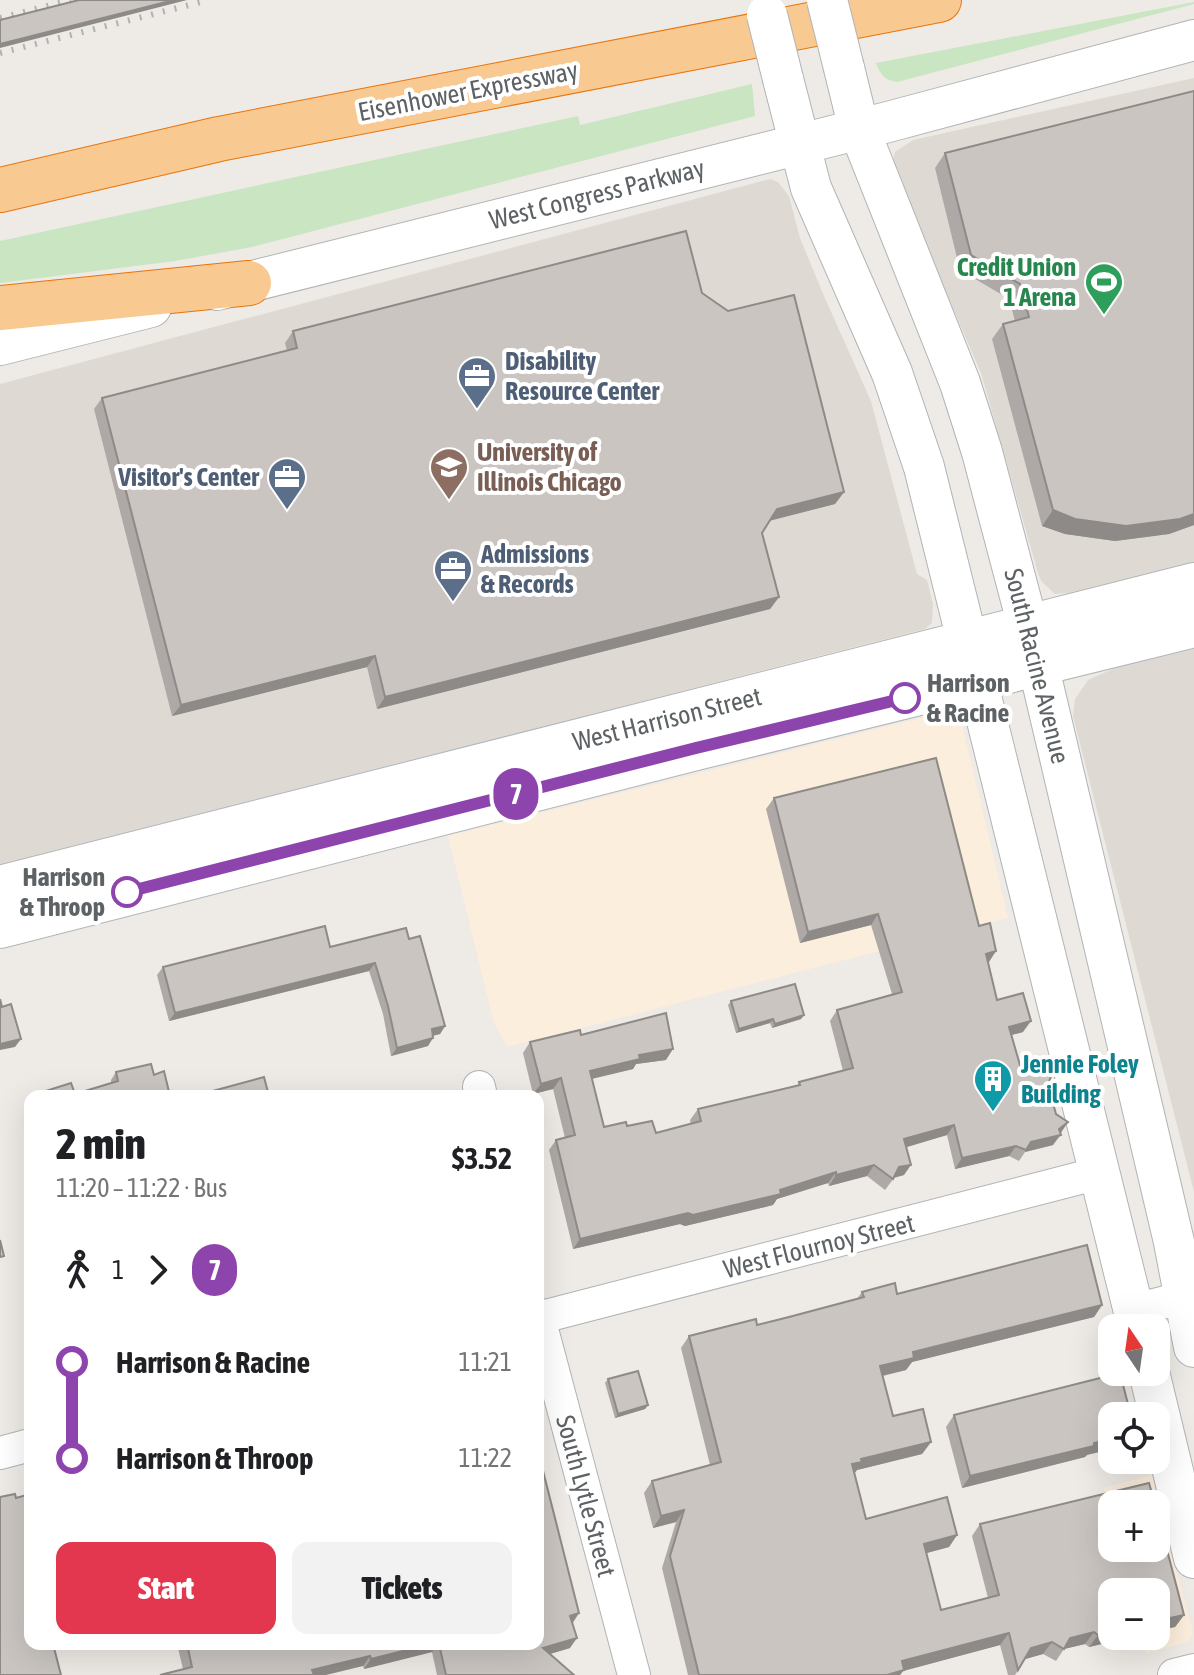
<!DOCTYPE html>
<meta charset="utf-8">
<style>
:root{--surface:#fff;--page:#f2f2f2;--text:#202124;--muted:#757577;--accent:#e2374e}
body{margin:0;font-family:"Asap Condensed",sans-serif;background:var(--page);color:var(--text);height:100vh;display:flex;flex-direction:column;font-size:30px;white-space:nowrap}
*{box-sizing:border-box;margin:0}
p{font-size:26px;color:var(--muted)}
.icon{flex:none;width:44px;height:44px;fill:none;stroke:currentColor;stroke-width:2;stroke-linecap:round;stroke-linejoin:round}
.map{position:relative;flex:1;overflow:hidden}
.panel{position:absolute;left:24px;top:1090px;width:520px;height:560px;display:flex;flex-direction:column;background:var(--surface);border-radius:16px;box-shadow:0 8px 32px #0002}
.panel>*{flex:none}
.badge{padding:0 16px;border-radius:26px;font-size:28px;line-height:52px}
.needle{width:52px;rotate:347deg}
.buttons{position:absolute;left:1098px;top:1314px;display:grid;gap:16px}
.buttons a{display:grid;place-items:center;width:72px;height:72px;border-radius:16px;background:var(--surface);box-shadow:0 8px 32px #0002;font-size:40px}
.map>.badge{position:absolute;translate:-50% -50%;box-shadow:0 0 0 4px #fff}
.legs{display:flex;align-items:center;gap:12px;height:88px;padding:0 32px;font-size:26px}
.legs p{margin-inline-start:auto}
.overview{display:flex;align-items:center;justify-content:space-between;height:136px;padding:0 32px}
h1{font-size:44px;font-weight:800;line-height:60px}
.cta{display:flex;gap:16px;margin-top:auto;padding:16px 32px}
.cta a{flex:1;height:92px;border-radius:16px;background:var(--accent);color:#fff;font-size:32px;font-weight:800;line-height:92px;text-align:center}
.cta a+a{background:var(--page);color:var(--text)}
ul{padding:0 32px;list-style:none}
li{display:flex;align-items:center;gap:28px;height:96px;font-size:30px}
li i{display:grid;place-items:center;width:12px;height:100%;margin:0 10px;background:currentColor}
li i::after{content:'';width:20px;height:20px;margin:-10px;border:6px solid;border-radius:50%;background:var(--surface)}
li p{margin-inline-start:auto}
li:first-child i{background:linear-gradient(#0000 50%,currentColor 0)}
li:last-child i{background:linear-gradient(currentColor 50%,#0000 0)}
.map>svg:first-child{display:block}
.commercial{fill:#fceedc}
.education{fill:#dedad3}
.green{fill:#cae5c2}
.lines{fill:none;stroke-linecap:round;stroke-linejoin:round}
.minor-casing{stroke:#b0b4b7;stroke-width:34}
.tertiary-casing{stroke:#b0b4b7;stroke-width:42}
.secondary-casing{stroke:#b1b6b9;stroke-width:46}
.motorway-casing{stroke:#ea740a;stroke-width:46}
.minor{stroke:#fff;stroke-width:32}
.tertiary{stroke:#fff;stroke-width:40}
.secondary{stroke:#fff;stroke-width:44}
.motorway{stroke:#f9c992;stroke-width:44}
.rail{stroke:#b1b2b3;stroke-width:6;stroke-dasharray:2 10;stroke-linecap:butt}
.tertiary-bridge-casing{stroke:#b0b4b7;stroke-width:42;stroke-linecap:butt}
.tertiary-bridge{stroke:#fff;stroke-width:40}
.wall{fill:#aea9a6}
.shaded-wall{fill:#8d8a87}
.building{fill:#cac5c1;stroke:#8d8a87;stroke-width:2}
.line-1-casing{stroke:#fff;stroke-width:18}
.line-1{stroke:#8e44ad;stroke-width:12}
.stop-1-dot{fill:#fff;stroke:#8e44ad;stroke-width:4}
.labels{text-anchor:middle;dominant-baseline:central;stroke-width:8;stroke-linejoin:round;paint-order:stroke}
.street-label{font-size:26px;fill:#5d6265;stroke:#fff}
.leisure-label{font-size:26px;font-weight:bold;fill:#27864d;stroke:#fff;text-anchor:end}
.service-label{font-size:26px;font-weight:bold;fill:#4e5e75;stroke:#fff;text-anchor:start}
.education-label{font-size:26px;font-weight:bold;fill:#785e54;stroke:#fff;text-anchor:start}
.stop-label{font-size:26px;font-weight:bold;fill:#5d6265;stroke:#fff;text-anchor:start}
.culture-label{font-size:26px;font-weight:bold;fill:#0d838f;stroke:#fff;text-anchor:start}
</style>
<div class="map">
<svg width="1194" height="1675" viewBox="0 0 1194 1675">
<rect width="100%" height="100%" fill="#eeeae5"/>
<!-- commercial -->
<g class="commercial">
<polygon points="945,712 956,714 961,720 1008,918 507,1047 494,1023 448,836"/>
<polygon points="1152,1475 1193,1632 1189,1642 1146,1653 1142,1636 1156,1636 1156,1504 1112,1504 1112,1519 1104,1488"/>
</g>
<!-- education -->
<g class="education">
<polygon points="1194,78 1194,564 1082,592 1055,594 1041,581 1038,573 981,373 896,177 893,160 895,152 913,140"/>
<polygon points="770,179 778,182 789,196 800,238 824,296 871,401 917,574 927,580 933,604 932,623 925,629 0,865 0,384"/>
<polygon points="1194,646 1194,1192 1073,716 1075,699 1088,680 1124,664"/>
</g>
<!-- green -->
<g class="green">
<path d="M1194,2V4L897,82C884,80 880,74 876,63Z"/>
<polygon points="752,84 755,116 252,247 175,261 0,283 0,241 578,116 580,125"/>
</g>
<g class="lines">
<defs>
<g id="minor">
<polyline points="479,1087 481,1096"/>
<polyline points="1134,1310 1194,1295"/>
<polyline points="538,1314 634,1675"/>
<polyline points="538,1318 1099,1173"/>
<polyline points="0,1453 30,1445"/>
<polyline points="1174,1675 1194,1670"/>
</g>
<g id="tertiary">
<polyline points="844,68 859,129 960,383 982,452 1038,664 1174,1242 1194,1347"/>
<polyline points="783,79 811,188 892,373 924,467 1138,1328"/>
<polyline points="217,290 888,122 1194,40"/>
<polyline points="0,345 151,307"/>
<polyline points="1149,1372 1194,1558"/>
</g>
<g id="secondary">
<polyline points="0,888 1194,585"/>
<polyline points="0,926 696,748 1194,625"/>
</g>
<g id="motorway">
<polyline points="0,190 219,139 939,0"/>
<polyline points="0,308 249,283"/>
</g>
</defs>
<!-- minor casing -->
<use href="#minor" class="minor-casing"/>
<!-- tertiary casing -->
<use href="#tertiary" class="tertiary-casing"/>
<!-- secondary casing -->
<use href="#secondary" class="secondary-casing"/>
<!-- motorway casing -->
<use href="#motorway" class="motorway-casing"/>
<!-- minor -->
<use href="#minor" class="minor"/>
<!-- tertiary -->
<use href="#tertiary" class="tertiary"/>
<!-- secondary -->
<use href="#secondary" class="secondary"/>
<!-- motorway -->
<use href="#motorway" class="motorway"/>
<!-- rail -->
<g class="rail">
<polyline points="0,18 71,0"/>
<polyline points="0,53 209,0"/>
</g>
<defs>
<g id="tertiary-bridge">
<polyline points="827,0 844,68"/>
<polyline points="767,15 783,79"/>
</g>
</defs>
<!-- tertiary-bridge casing -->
<use href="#tertiary-bridge" class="tertiary-bridge-casing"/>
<!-- tertiary-bridge -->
<use href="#tertiary-bridge" class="tertiary-bridge"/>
</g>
<!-- wall -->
<g class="wall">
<polygon points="1194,91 1194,525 1169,534 1115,541 1065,534 1042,526 992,339 1003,324 1015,321 1009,299 960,270 935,168 945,153"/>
<polygon points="702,293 844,492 835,504 770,520 762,533 779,597 770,609 377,709 367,667 172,716 94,409 102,398 287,351 285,343 293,331"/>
<polygon points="774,798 979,926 996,951 988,962 997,1000 1023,1032 1011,1035 1022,1072 1048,1085 1061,1135 1053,1145 1025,1152 1019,1161 1009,1156 955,1169 947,1135 906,1147 904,1175 894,1178 885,1190 867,1176 829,1186 828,1183 777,1199 773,1205 685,1226 680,1224 573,1249 549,1150 556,1140 565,1138 553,1089 533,1094 523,1053 530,1042 581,1035 666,1060 636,1064 633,1069 592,1079 604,1127 627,1126 656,1133 691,1124 690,1120 698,1109 797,1086 799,1082 843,1071 830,1021 837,1010 892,994 871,925 800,943 766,809"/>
<polygon points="409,939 445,1026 440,1034 433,1036 428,1046 391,1056 383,1014 369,971 169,1021 157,975 163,967"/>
<polygon points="731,1001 804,1015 801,1019 772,1028 770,1023 736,1033 728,1005"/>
<polygon points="116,1072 154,1075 170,1096 34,1096 36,1094 75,1094 111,1083 111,1080"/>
<polygon points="30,1105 30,1134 24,1114"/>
<polygon points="862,1292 1102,1305 1094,1317 912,1362 906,1370 883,1376 893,1416 931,1442 922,1454 857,1470 854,1473 866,1519 957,1535 949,1547 926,1553 941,1610 988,1598 972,1536 980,1524 1184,1615 1175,1627 1112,1636 1135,1636 1089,1647 1085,1644 1064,1649 1056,1661 1043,1654 1025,1659 1015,1675 1008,1675 1000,1645 903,1671 900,1675 688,1675 662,1568 676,1522 653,1528 644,1493 652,1481 710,1465 681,1348 689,1336 757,1325 789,1317 857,1299"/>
<polygon points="608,1379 648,1405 645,1409 615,1418 605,1383"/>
<polygon points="954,1415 1087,1455 1085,1457 962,1488 946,1427"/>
<polygon points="579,1613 573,1623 570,1648 550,1654 574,1675 437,1675 432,1652 364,1669 363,1666 183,1669 177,1644 538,1644"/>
</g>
<!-- shaded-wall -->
<g class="shaded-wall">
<polygon points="174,0 187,0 0,48 0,44"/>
<polygon points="844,492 835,504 769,521 777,509"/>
<polygon points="1053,510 1194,514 1194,525 1169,534 1115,541 1065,534 1042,526"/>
<polygon points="779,597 770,609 377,709 385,697"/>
<polygon points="375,656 367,667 172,716 181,705"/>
<polygon points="878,914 871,925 800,943 808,932"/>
<polygon points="996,951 989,962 978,965 986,954"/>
<polygon points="375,963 369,971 169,1021 175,1013"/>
<polygon points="804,1015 801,1019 772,1028 775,1024"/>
<polygon points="773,1019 770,1023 736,1033 739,1029"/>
<polygon points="1031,1021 1023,1032 1001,1038 1009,1027"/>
<polygon points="445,1026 440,1034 426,1037 432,1029"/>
<polygon points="433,1038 428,1046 391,1056 397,1048"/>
<polygon points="21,1039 15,1047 0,1050 0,1044"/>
<polygon points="673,1049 666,1060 636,1064 633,1069 582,1081 590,1071 639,1055"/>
<polygon points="561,1078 553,1089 533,1094 541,1084"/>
<polygon points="1068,1122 1053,1145 1025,1152 1031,1142 1059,1129"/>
<polygon points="954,1125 947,1135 897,1150 904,1139"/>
<polygon points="1016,1146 1009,1156 955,1169 962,1158"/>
<polygon points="874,1165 867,1176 829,1186 836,1175"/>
<polygon points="911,1165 904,1175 892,1178 899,1167"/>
<polygon points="836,1172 828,1183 777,1199 773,1205 685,1226 680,1224 573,1249 580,1239 780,1190"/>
<polygon points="1102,1305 1094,1317 912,1362 906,1370 872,1378 880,1366 913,1352"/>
<polygon points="648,1405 645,1409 615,1418 618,1414"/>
<polygon points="1112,1439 1112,1449 1087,1455 1085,1457 962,1488 970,1476"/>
<polygon points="931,1442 922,1454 857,1470 854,1474 852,1464 861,1459"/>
<polygon points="684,1510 676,1522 653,1528 661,1516"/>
<polygon points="957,1535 949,1547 916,1556 924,1544"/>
<polygon points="579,1613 572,1623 570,1616"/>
<polygon points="1184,1615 1175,1627 1156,1631 1156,1621"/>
<polygon points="1094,1632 1085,1644 1064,1649 1070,1638"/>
<polygon points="1112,1632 1112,1636 1135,1636 1089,1647 1098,1635"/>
<polygon points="1009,1633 1000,1645 903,1671 900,1675 887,1675 902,1661"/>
<polygon points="577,1638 570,1648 536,1658 543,1648"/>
<polygon points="1052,1642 1043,1654 1022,1660 1031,1648"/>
<polygon points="431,1644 437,1644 432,1652 364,1669 371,1659"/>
<polygon points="370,1656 363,1666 326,1675 309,1675 312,1670"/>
</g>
<!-- building -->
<g class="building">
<polygon points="79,0 174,0 0,44 0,20"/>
<polygon points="1194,91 1194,514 1180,519 1126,526 1075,519 1053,510 1003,324 1029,317 1020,284 971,255 945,153"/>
<polygon points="686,231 702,293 728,311 794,295 844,492 777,509 762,533 779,597 385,697 375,656 181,705 102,398 297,348 293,331"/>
<polygon points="936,758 979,926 990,923 996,951 986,954 997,1000 1023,993 1031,1021 1009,1027 1022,1072 1055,1064 1048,1085 1056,1114 1068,1122 1059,1129 1061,1135 1031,1142 1026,1150 1016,1146 962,1158 954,1125 904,1139 911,1165 899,1167 893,1179 874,1165 836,1175 836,1172 780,1190 781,1194 693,1215 688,1213 580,1239 556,1140 575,1135 561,1078 541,1084 530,1042 580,1030 581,1035 666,1013 673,1049 639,1055 640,1059 590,1071 604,1127 626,1122 627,1126 652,1121 656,1133 701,1121 698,1109 800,1085 799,1082 853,1068 837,1010 902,992 878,914 808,932 774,798"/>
<polygon points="325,926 330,947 406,928 409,939 420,936 445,1026 432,1029 433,1038 397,1048 388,1006 375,963 175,1013 163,967"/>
<polygon points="795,984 804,1015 775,1024 773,1019 739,1029 731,1001"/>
<polygon points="0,999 2,1007 11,1004 21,1039 0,1044"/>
<polygon points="151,1064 154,1075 164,1071 170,1096 37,1096 36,1094 71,1083 75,1094 118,1081 116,1072"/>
<polygon points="264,1077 269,1096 210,1096 209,1092"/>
<polygon points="0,1240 4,1256 0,1257"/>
<polygon points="1087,1245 1102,1305 913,1352 914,1358 880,1366 893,1416 923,1409 931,1442 861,1459 862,1462 852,1464 866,1519 947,1497 957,1535 924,1544 941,1610 999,1595 980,1524 1149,1483 1155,1504 1112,1504 1112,1548 1156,1548 1156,1508 1184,1615 1156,1621 1156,1592 1112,1592 1112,1632 1098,1635 1094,1632 1070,1638 1064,1649 1052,1642 1031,1648 1018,1670 1009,1633 902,1661 904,1670 887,1675 699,1675 670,1556 684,1510 661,1516 652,1481 721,1462 689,1336 756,1319 757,1325 789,1317 864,1297 862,1292 895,1283 897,1294"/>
<polygon points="638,1371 648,1405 618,1414 608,1379"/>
<polygon points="1120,1373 1131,1416 1112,1416 1112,1439 1094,1443 1094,1446 970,1476 954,1415"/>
<polygon points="538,1451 579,1613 570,1616 577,1638 543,1648 574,1675 446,1675 439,1644 538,1644"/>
<polygon points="15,1494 16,1498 30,1494 30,1644 53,1644 61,1675 0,1675 0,1497"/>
<polygon points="187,1644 431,1644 371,1659 370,1656 312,1670 314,1675 160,1675 192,1667"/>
</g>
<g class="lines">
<defs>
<polyline id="line-1" points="127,892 696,748 905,698"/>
</defs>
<!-- line-1 casing -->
<use href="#line-1" class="line-1-casing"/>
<!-- line-1 -->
<use href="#line-1" class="line-1"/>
</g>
<!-- icons -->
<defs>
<symbol id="stadium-pin" viewBox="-11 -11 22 30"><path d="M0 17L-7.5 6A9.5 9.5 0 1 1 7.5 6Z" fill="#2e9e5b" stroke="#fff"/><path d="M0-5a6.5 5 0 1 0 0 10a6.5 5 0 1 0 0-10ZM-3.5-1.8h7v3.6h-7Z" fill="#fff"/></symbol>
<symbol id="office-pin" viewBox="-11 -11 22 30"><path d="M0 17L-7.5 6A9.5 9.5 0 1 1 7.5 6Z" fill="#5c6f8a" stroke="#fff"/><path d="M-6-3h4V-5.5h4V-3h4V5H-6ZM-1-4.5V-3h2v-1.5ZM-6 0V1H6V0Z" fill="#fff"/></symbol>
<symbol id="university-pin" viewBox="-11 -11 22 30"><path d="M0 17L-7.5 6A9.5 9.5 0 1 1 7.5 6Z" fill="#8d6e63" stroke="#fff"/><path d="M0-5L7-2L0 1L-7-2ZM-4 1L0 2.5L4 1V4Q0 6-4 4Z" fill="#fff"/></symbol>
<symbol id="building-pin" viewBox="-11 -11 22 30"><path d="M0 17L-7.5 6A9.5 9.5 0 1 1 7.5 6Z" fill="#0f9aa8" stroke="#fff"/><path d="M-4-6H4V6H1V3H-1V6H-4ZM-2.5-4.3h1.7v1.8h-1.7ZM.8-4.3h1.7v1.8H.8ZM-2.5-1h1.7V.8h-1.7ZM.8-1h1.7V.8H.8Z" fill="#fff"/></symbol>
</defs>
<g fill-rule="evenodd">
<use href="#stadium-pin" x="1082" y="260" width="44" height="60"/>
<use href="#office-pin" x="455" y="354" width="44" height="60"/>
<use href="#university-pin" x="427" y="445" width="44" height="60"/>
<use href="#office-pin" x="265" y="455" width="44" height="60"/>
<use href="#office-pin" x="431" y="547" width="44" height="60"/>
<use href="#building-pin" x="971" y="1057" width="44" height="60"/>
</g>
<!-- markers -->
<g class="stop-1-dot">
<circle cx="905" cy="698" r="14"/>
<circle cx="127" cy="892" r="14"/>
</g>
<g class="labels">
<!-- street labels -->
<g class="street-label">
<text transform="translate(468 91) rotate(-11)">Eisenhower Expressway</text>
<text transform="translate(597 194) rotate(-14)">West Congress Parkway</text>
<text transform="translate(1037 666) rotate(76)">South Racine Avenue</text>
<text transform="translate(667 719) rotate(-14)">West Harrison Street</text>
<text transform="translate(819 1246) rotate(-14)">West Flournoy Street</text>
<text transform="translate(586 1496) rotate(75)">South Lytle Street</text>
</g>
<!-- leisure labels -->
<g class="leisure-label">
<text x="1076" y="267">Credit Union<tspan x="1076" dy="30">1 Arena</tspan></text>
</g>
<!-- service labels -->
<g class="service-label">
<text x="505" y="361">Disability<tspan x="505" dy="30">Resource Center</tspan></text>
<text x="259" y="477" text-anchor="end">Visitor's Center</text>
<text x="481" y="554">Admissions<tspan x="481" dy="30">&amp; Records</tspan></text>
</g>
<!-- education labels -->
<g class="education-label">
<text x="477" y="452">University of<tspan x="477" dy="30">Illinois Chicago</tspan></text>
</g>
<!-- stop labels -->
<g class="stop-label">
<text x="927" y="683">Harrison<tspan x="927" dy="30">&amp; Racine</tspan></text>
<text x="105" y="877" text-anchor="end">Harrison<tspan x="105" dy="30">&amp; Throop</tspan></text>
</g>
<!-- culture labels -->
<g class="culture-label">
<text x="1021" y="1064">Jennie Foley<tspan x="1021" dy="30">Building</tspan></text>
</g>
</g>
</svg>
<div class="buttons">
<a><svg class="needle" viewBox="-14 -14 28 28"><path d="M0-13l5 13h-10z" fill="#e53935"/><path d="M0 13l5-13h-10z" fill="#757577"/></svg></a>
<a><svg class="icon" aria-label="locate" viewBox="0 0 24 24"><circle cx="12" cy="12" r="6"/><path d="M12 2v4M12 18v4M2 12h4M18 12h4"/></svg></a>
<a>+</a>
<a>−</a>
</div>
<b class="badge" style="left:516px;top:794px;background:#8e44ad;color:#fff">7</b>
<section class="panel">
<div class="overview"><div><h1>2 min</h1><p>11:20 – 11:22 · Bus</p></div><b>$3.52</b></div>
<div class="legs"><svg class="icon" aria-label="walk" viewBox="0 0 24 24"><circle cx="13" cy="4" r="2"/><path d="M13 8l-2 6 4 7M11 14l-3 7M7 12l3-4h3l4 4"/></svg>1<svg class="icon" aria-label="forward" viewBox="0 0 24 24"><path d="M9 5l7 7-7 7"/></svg><b class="badge" style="background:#8e44ad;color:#fff">7</b></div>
<ul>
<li><i style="color:#8e44ad"></i><b>Harrison &amp; Racine</b><p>11:21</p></li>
<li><i style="color:#8e44ad"></i><b>Harrison &amp; Throop</b><p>11:22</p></li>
</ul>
<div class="cta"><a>Start</a><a>Tickets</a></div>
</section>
</div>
